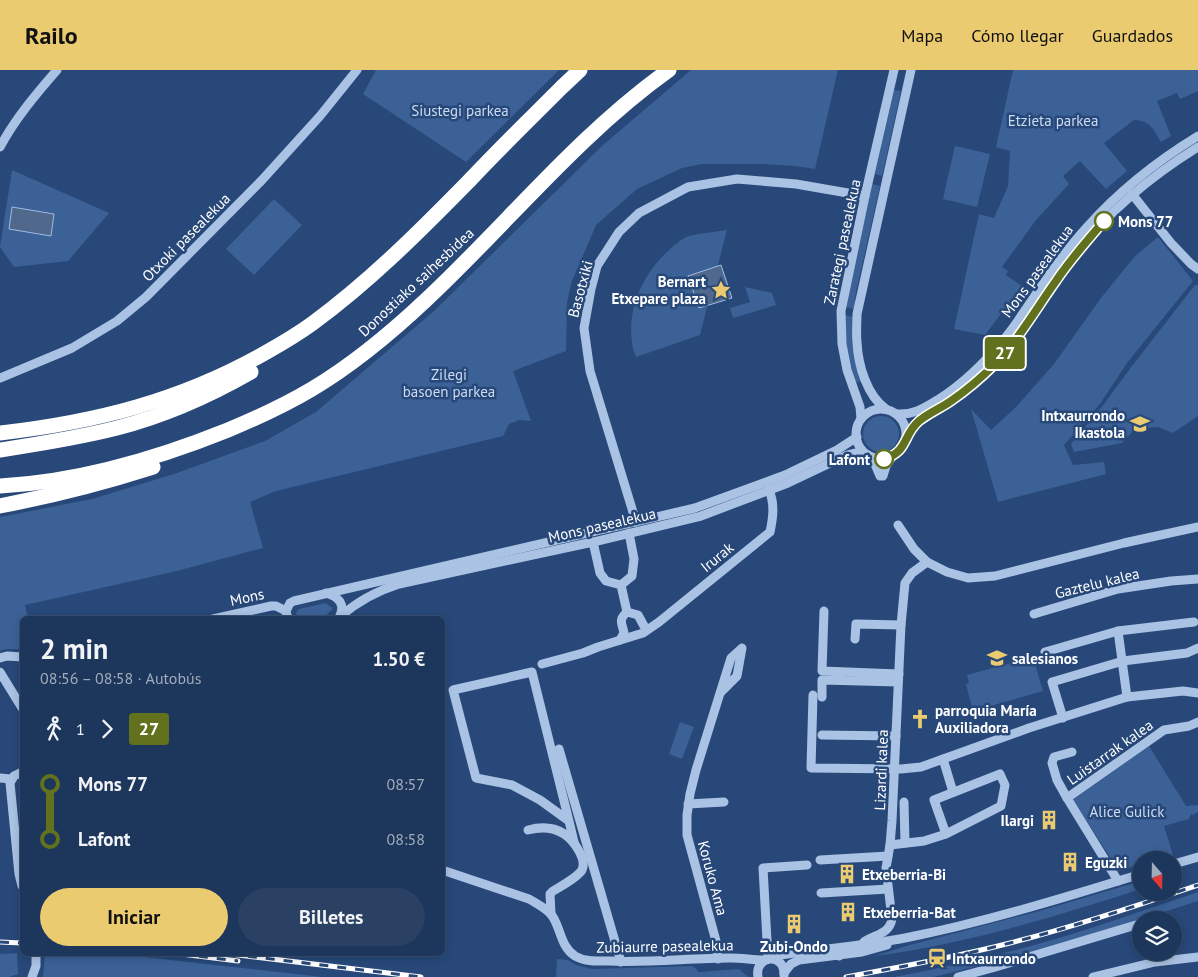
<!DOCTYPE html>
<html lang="es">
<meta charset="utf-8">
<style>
:root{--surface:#1d365b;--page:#2a4164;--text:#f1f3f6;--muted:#a0abbb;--line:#3b5071;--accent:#ebcb70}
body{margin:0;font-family:"PT Sans",sans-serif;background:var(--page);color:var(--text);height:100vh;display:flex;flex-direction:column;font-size:19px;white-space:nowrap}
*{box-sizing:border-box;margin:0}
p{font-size:16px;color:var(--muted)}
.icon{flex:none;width:28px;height:28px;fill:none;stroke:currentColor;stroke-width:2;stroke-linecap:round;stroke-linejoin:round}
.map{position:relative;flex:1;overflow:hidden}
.drawer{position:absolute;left:20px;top:546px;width:425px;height:340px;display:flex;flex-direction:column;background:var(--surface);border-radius:8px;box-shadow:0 2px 8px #0003,0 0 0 1px var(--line)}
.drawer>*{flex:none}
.badge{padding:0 10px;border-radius:4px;font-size:18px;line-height:32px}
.needle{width:32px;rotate:160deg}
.fabs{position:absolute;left:1132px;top:781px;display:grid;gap:10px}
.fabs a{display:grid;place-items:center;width:50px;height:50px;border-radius:50%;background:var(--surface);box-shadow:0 2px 8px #0003,0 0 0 1px var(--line);font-size:25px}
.map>.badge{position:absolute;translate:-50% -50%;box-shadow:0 0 0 2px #fff}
.legs{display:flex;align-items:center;gap:8px;height:55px;padding:0 20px;font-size:16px}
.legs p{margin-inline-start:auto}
.overview{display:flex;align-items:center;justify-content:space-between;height:85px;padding:0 20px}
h1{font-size:28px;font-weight:700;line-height:38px}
.action{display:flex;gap:10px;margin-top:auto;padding:10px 20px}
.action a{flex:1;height:58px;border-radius:30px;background:var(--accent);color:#111;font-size:20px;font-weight:700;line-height:58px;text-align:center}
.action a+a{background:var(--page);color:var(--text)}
ul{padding:0 20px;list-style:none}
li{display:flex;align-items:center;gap:18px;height:55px;font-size:19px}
li i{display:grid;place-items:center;width:8px;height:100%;margin:0 6px;background:currentColor}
li i::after{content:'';width:12px;height:12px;margin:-6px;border:4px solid;border-radius:50%;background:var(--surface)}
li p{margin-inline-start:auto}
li:first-child i{background:linear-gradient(#0000 50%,currentColor 0)}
li:last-child i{background:linear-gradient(currentColor 50%,#0000 0)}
header{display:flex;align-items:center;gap:30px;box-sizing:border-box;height:70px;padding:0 25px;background:var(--accent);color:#111}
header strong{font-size:24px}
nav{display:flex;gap:28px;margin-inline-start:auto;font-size:18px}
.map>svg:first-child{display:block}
.green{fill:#3b6196}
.water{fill:#4f688c;stroke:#9ebce3}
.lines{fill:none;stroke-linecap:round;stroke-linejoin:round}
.minor{stroke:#aac2e3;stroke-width:9}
.highway{stroke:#fff;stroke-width:15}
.rail-casing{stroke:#fff;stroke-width:5}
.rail{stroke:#274879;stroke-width:3;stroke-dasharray:9;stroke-linecap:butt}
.line-1-casing{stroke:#fff;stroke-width:11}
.line-1{stroke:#61711d;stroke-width:8}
.stop-1-dot{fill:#fff;stroke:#61711d;stroke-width:2.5}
.labels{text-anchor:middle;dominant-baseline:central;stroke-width:5;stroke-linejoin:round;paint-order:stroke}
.park-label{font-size:15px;fill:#ccdcf3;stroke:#274879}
.stop-label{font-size:15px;font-weight:bold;fill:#fff;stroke:#274879;text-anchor:start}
.street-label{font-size:15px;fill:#fff;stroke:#274879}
.poi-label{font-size:15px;font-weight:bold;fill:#fff;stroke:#274879;text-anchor:start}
</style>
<header>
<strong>Railo</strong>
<nav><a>Mapa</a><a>Cómo llegar</a><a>Guardados</a></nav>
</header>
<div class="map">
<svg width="1198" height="907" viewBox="0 0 1198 907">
<rect width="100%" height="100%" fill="#274879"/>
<!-- green -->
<g class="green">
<polygon points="376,0 559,0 466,92 363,24"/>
<polygon points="691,0 838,0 815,99 795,96 761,94 702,94 682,98 637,119 596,155 572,211 567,232 566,281 513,301 531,351 519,350 509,354 503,366 276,421 250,432 263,478 173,502 25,535 28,549 22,549 22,579 5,579 0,581 0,447 92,429 177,403 265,371 316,342 434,241 603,75"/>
<path d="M1013,0H1198V21L1180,29L1177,23L1157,31L1171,66L1161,72C1154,60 1150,50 1134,50L1104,73L1127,101L1106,119L1080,91L1063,106L1069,114L1036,150L1002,197L1008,201L1006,205L1022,216L985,265L954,259L979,144L994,148L1008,116L1010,81L996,77Z"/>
<polygon points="894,20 901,21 882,106 875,104"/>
<polygon points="955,76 990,84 977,137 943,129"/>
<polygon points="12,100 109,143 68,191 14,197 0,177"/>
<polygon points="872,114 880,116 856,222 854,239 846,237 848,220"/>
<polygon points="274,129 302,155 254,205 226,179"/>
<path d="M727,160L700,265L636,287C634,282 632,277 632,272C627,239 643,204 667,182C673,176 681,169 689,166C701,163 715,162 727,160Z"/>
<polygon points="1158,167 1193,211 1127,293 1100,334 1064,375 1073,395 1104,392 1106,404 998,432 971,339 991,360 1016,337 1054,294 1101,228 1135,186"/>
<polygon points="1195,215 1198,215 1198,346 1173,363 1158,357 1141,358 1132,362 1122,373 1074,382 1071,374 1104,334 1132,296"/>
<polygon points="745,217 772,223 776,235 733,248 730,238 750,232"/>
<path d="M845,245L853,247L862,311L855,313C847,289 845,271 845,245Z"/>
<circle cx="881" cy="364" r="18"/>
<polygon points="325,533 333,538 323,549 298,549 296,543 299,539"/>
<polygon points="1033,587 1043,621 973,641 966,614 969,613 967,605"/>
<polygon points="680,652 694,657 682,689 669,684"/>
<polygon points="1149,676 1186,736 1198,735 1198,742 1193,745 1191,744 1189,749 1164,756 1173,785 1155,790 1141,790 1141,794 1119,801 1073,730"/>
<path d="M1141,811V819C1054,847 966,874 875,886L906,876L1043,840Z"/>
<path d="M1198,822V831L1055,877L1015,887L933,907H894C936,899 978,890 1020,879C1080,863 1139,842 1198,822Z"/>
<polygon points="17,883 18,904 9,907 0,907 0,884"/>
<polygon points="45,884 117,884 322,907 43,907"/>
<polygon points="557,889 568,890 576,895 592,899 693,896 699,902 739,899 748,907 556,907"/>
</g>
<!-- water -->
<g class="water">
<polygon points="12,137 54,144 51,166 9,159"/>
<polygon points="721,195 732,228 699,238 688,206"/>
</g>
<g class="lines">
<!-- minor -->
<g class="minor">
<path d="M0,77C15,49 36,24 57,0"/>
<polyline points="1132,124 1171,173 1191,194 1198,199"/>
<polyline points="0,308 72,278 117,251 146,227 262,110 320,46 357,0"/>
<path d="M886,339C867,326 858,295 857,272C856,263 857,253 857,244L911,0"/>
<circle cx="881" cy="364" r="25"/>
<path d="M897,344C914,345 924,338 939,329C964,313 986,291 1005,268C1015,256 1023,243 1032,230C1049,205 1066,180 1087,157C1119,121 1157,91 1198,66"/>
<polyline points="861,349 860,337 847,300 842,274 841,241 865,126 894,0"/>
<path d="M905,370C916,349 933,343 951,331C967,320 981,308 995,294C1023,265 1042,229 1066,196C1102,147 1146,109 1198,77"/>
<polyline points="872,387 880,406"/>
<polyline points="883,406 886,396 892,387"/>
<polyline points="636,452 590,301 584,258 591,219 597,196 619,162 639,143 688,117 737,109 796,114 865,126"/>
<polyline points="898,455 914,479 927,492 947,502 968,508 995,506 1124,473 1198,457"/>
<path d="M593,472L600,503L606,511L621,515L627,542C618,550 622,553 624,563L620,570"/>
<polyline points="621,515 632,506 634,489 629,463"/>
<path d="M326,523C339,527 346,534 339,548"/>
<polyline points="824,541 822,601 899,604"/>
<polyline points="627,542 638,545 644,556 647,559"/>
<polyline points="1034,544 1118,519 1171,511 1198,509"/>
<path d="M341,546C358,531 377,521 399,514L593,472L701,446L788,413L847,385L855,383L868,385"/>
<polyline points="213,549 271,536 276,536 286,541"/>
<polyline points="288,549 286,541 290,533 294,531 695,438 785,405 837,380 857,367"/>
<polyline points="1118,561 1127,627"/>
<polyline points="855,569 856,554 901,555"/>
<polyline points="1045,582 1118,561 1194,552"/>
<polyline points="0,588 7,586 22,587"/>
<path d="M542,594L583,583L598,577L643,563L659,552L770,462C773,448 775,434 769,420"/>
<polyline points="0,602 22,638"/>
<polyline points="813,625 811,698 901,699 921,697 1029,658 1127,627 1183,621 1198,623"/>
<polyline points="822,627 822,610 898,612"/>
<polyline points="1063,648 1052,612 1123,591 1187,583 1198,578"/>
<polyline points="822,665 896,666"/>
<polyline points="559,679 621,892"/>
<polyline points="1072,682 1054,687 1052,693 1057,710 1067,728 1118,811"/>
<polyline points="943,689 953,722"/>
<polyline points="22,702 14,706 10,713 19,804 22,816"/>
<polyline points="0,708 11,709"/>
<polyline points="1067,728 1164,660 1189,656 1198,652"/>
<polyline points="904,732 905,773"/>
<polyline points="688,734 724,732"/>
<polyline points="569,751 540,730 512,715 476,708 453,620 532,602 569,751 574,772"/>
<path d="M528,760C551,754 568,761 579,781C582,787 585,793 582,800C577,808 561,816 553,821L550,824L551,844"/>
<polyline points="890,775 924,771 946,764 934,730 1000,704 1005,715 1001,736 946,764"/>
<polyline points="820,790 888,786"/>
<polyline points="1174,794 1198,787"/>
<path d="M807,795L763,798L768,889L780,885C821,879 864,876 905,868C985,852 1063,828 1141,804"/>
<path d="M442,800L529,829C537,834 548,839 553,847C561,860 561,877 575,886C585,892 597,891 609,891C649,893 690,888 731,888C742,888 754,890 765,890"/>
<polyline points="821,823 888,819"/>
<path d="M864,872C875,864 889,865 892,849L886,798L890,775L892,751L901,555L905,513L912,503L927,492"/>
<polyline points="839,886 845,881 853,879"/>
<polyline points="718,889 716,871 687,765 687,745 690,724 696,700 731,588 742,578 737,606 720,623"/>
<polyline points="784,903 791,894 799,890 862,882 887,875"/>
<polyline points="32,907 36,896 36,884"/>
<path d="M758,907C754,885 785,882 784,905"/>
<polyline points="958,907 992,898 1136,855"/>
<polyline points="1093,907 1155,892 1198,887"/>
</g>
<!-- highway -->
<g class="highway">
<path d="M0,363C96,352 180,331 265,283C281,274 298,264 313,253C370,211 420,161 469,111C499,79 531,48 562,17L580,0"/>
<path d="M0,380C39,374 78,368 117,358C164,346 209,326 251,302"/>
<path d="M0,416C78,412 156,389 228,360C257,348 285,335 312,319C354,294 392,262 427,229C508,153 578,65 669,0"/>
<path d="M0,436C52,426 103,413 153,397"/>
</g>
<defs>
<g id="rail">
<polyline points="0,872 22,873"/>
<polyline points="181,884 238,891"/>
<polyline points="230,884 421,907"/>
<path d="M846,907C901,897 956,887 1010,873C1073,857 1136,836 1198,815"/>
</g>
</defs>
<!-- rail casing -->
<use href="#rail" class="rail-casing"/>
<!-- rail -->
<use href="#rail" class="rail"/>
</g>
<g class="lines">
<defs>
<path id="line-1" d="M884,389C909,381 902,366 919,351C929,343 941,338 951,331C967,320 981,308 995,294C1019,269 1036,239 1056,211C1070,190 1087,171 1104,151"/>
</defs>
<!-- line-1 casing -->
<use href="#line-1" class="line-1-casing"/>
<!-- line-1 -->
<use href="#line-1" class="line-1"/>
</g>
<!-- icons -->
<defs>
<symbol id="sight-bare" viewBox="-9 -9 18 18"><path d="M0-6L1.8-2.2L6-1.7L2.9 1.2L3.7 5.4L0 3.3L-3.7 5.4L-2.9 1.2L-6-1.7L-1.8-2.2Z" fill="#ebcb70" stroke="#274879" stroke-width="2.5" paint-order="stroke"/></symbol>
<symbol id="school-bare" viewBox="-9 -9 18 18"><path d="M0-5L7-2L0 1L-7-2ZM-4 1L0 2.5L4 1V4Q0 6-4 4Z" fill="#ebcb70" stroke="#274879" stroke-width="2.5" paint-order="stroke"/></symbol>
<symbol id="church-bare" viewBox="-9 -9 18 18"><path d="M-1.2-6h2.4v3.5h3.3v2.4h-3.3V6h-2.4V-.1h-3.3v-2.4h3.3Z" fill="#ebcb70" stroke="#274879" stroke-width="2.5" paint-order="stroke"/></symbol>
<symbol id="building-bare" viewBox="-9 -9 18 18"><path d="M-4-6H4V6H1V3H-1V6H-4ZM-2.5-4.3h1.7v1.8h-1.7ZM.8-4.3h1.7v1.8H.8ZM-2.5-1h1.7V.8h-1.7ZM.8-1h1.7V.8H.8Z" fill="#ebcb70" stroke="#274879" stroke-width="2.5" paint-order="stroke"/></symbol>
<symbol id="station-bare" viewBox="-9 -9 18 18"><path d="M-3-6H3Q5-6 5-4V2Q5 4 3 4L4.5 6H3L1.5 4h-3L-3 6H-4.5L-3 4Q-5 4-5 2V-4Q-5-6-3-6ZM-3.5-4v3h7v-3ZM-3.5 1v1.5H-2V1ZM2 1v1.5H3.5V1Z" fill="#ebcb70" stroke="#274879" stroke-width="2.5" paint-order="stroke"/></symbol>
</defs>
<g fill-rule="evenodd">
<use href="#sight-bare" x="707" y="206" width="28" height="28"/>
<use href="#school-bare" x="1126" y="340" width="28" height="28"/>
<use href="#school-bare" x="983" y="574" width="28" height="28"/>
<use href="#church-bare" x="906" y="635" width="28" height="28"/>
<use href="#building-bare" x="1035" y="736" width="28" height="28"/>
<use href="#building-bare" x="1056" y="778" width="28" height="28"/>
<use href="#building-bare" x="833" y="790" width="28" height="28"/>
<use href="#building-bare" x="834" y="828" width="28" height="28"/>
<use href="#building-bare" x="780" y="840" width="28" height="28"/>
<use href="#station-bare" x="923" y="874" width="28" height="28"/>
</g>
<!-- markers -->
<g class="stop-1-dot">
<circle cx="1104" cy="151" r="9"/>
<circle cx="884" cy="389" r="9"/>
</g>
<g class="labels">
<!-- park labels -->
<g class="park-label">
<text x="460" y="40">Siustegi parkea</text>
<text x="1053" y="50">Etzieta parkea</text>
<text x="449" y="304">Zilegi<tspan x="449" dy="17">basoen parkea</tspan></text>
<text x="1127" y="741">Alice Gulick</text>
</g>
<!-- stop labels -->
<g class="stop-label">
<text x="1118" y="151">Mons 77</text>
<text x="870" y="389" text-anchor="end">Lafont</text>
</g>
<!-- street labels -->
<g class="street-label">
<text transform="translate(186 167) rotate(-45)">Otxoki pasealekua</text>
<text transform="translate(842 172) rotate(-78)">Zarategi pasealekua</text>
<text transform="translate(1037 201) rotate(-54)">Mons pasealekua</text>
<text transform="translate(416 212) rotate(-43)">Donostiako saihesbidea</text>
<text transform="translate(580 219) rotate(-75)">Basotxiki</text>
<text transform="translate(602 455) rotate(-13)">Mons pasealekua</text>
<text transform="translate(717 487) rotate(-39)">Irurak</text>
<text transform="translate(1097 513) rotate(-14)">Gaztelu kalea</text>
<text transform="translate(247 527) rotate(-12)">Mons</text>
<text transform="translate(1110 682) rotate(-35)">Luistarrak kalea</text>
<text transform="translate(881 700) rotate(-88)">Lizardi kalea</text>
<text transform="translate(713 808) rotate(75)">Koruko Ama</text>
<text transform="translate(665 876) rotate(-1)">Zubiaurre pasealekua</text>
</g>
<!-- poi labels -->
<g class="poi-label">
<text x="706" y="211" text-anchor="end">Bernart<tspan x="706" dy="17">Etxepare plaza</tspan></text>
<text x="1125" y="345" text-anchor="end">Intxaurrondo<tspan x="1125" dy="17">Ikastola</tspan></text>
<text x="1012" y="588">salesianos</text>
<text x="935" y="640">parroquia María<tspan x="935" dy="17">Auxiliadora</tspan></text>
<text x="1034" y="750" text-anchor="end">Ilargi</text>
<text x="1085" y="792">Eguzki</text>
<text x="862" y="804">Etxeberria-Bi</text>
<text x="863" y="842">Etxeberria-Bat</text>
<text x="794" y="876" text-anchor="middle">Zubi-Ondo</text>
<text x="952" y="888">Intxaurrondo</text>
</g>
</g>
</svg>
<div class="fabs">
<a><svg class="needle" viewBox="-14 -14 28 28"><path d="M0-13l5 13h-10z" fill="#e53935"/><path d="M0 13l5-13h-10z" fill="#a0abbb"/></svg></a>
<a><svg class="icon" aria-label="layers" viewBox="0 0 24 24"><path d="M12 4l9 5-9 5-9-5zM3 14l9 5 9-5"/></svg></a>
</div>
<b class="badge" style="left:1005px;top:283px;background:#61711d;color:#fff">27</b>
<section class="drawer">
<div class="overview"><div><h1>2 min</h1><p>08:56 – 08:58 · Autobús</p></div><b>1.50 €</b></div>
<div class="legs"><svg class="icon" aria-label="walk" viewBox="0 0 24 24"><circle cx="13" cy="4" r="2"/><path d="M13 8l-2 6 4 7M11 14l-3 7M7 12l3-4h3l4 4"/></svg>1<svg class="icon" aria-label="forward" viewBox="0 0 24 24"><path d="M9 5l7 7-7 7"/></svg><b class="badge" style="background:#61711d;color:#fff">27</b></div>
<ul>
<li><i style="color:#61711d"></i><b>Mons 77</b><p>08:57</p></li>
<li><i style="color:#61711d"></i><b>Lafont</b><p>08:58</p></li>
</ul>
<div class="action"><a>Iniciar</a><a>Billetes</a></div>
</section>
</div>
